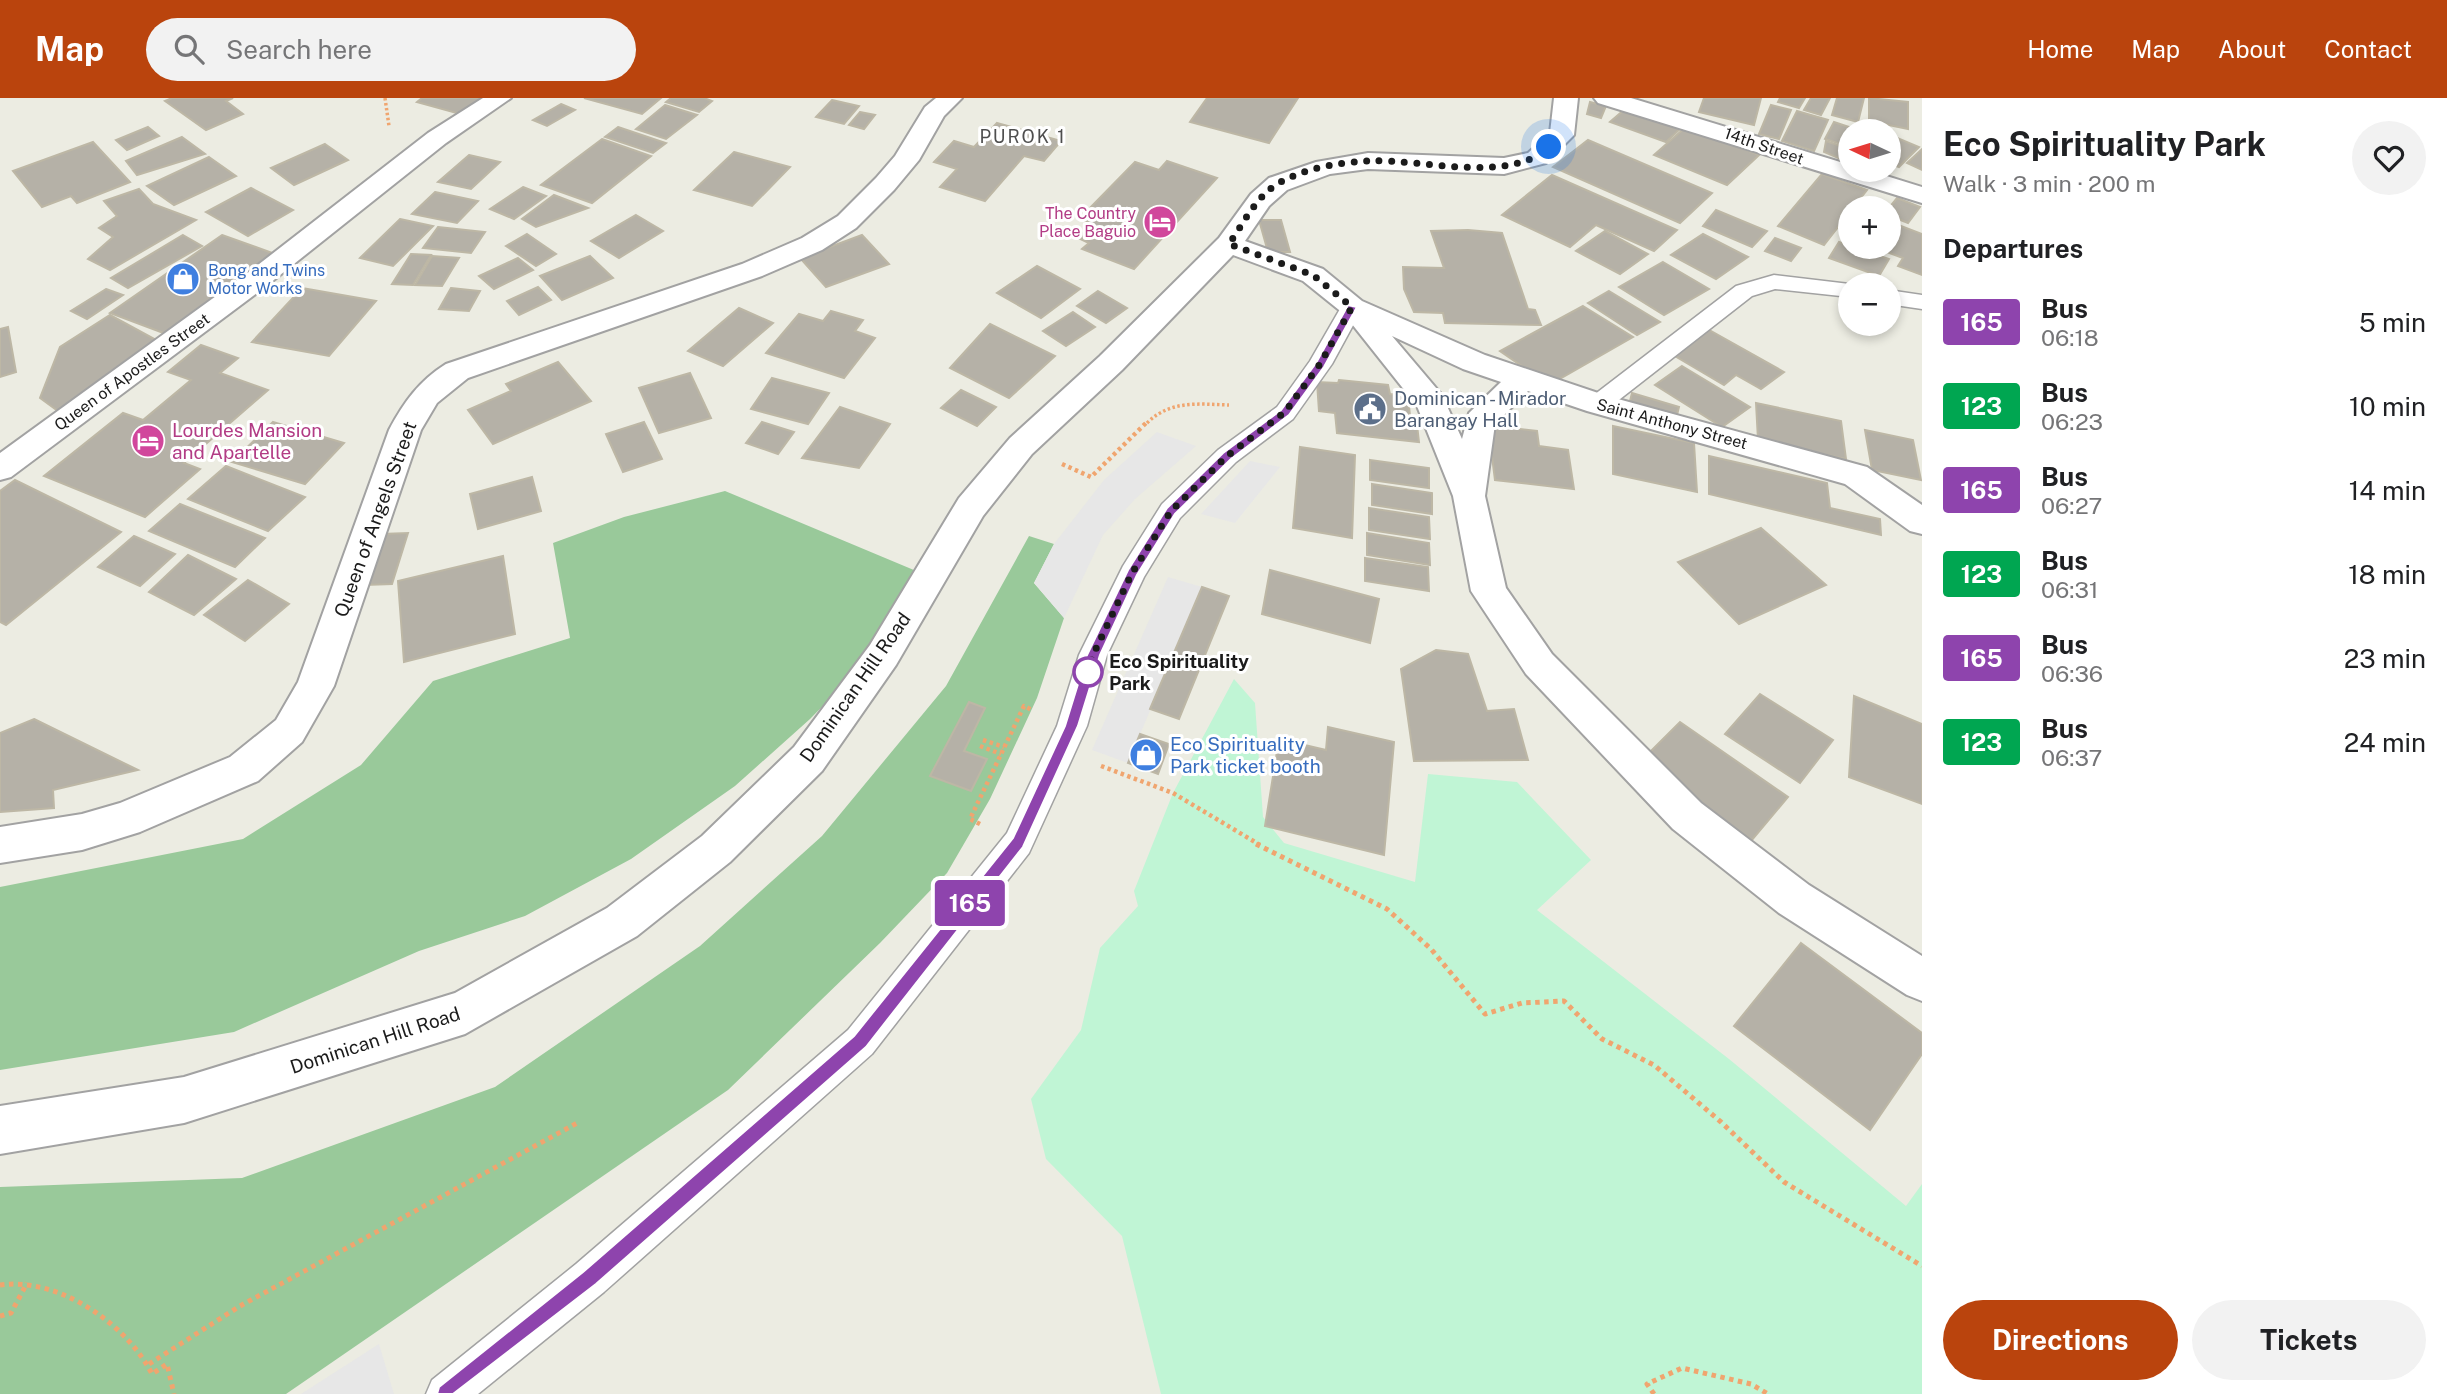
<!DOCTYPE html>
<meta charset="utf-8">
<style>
:root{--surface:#fff;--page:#f2f2f2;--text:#202124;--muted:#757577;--accent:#ba440d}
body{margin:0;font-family:"Public Sans",sans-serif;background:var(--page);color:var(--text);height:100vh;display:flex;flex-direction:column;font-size:26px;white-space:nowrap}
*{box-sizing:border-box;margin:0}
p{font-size:23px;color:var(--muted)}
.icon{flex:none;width:38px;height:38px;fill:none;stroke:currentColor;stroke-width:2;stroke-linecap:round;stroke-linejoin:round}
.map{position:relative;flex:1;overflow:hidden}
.panel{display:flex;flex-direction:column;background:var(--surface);width:525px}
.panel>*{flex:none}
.badge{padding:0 14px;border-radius:5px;font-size:24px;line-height:46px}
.needle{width:46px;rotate:274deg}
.buttons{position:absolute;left:1838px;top:21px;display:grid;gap:14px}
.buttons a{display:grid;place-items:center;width:63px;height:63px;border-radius:50%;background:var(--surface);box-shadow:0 4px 10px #0003;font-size:35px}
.you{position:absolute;width:35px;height:35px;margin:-18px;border:5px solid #fff;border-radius:50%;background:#1a73e8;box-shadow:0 0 0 10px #1a73e833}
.map>.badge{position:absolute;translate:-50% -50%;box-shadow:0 0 0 4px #fff}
h2{padding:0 21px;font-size:26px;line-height:63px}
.round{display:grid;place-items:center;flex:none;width:74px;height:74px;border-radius:37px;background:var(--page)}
.summary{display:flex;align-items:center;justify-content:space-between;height:119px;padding:0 21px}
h1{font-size:33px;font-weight:700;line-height:52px}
.button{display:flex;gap:14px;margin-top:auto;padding:14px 21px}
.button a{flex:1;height:80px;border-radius:42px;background:var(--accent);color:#fff;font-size:28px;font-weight:700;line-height:80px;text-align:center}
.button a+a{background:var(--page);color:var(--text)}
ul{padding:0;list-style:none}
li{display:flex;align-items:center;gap:21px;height:84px;padding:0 21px}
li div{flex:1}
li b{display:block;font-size:26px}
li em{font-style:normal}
li .badge{min-width:77px;font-weight:700;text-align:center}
header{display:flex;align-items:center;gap:42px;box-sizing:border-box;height:98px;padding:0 35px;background:var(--accent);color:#fff}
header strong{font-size:33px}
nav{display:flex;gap:38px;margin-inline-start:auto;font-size:24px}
.search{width:490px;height:63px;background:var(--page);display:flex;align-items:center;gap:18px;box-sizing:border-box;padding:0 24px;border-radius:38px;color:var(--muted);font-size:26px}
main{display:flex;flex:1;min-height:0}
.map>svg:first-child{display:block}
.forest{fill:#99c99a}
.park{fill:#c0f5d5}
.parking{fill:#e7e7e7}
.building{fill:#b5b1a7;stroke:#bdb7a5;stroke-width:2}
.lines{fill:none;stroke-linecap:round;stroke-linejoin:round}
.service-casing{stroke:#a2a2a2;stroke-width:3}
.minor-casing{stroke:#a2a2a2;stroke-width:4}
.path-far2{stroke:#f0a56f;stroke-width:3.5;stroke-dasharray:2.5 2.5;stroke-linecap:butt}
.path-far1{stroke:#f0a56f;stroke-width:4.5;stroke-dasharray:3.5 3.5;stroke-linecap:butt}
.path{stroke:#f0a56f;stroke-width:5;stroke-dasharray:4.5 4.5;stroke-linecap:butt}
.service{fill:#fff;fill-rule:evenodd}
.minor{fill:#fff;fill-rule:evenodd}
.line{fill:#8e44ad;stroke:#fff;stroke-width:2}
.walk{stroke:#1b1b1b;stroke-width:7;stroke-dasharray:0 12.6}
.stop-dot{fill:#fff;stroke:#8e44ad;stroke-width:3.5}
.labels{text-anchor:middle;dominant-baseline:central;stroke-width:6;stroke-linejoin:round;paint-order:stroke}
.far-street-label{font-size:16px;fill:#1b1b1b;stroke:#fff}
.far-hotel-label{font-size:16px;fill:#b23c85;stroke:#fff;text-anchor:end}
.far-shop-label{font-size:16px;fill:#366cbe;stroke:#fff;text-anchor:start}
.far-neighbourhood-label{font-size:18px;letter-spacing:2px;fill:#4e4e4e;stroke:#fff}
.service-label{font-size:19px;fill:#4e5e75;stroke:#fff;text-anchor:start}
.hotel-label{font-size:19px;fill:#b23c85;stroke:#fff;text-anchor:start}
.street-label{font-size:19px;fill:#1b1b1b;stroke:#fff}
.stop-label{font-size:19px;font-weight:bold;fill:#1b1b1b;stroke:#fff;text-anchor:start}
.shop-label{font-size:19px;fill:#366cbe;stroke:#fff;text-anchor:start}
</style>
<header>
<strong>Map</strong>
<div class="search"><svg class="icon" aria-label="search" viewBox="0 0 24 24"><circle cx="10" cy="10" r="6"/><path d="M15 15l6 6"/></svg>Search here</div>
<nav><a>Home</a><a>Map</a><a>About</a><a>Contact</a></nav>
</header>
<main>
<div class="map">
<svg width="1922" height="1296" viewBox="0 0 1922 1296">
<rect width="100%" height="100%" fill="#ecece2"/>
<!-- forest -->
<g class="forest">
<polygon points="725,393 921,475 857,573 810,621 735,688 631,761 525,818 419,853 234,934 0,972 0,789 243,741 361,667 433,583 570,540 553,445 624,419"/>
<polygon points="1029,438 1054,446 1034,485 1064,520 1037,600 990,701 947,775 880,845 728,992 286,1296 0,1296 0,1089 242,1080 495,989 700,848 822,738 946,588"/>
</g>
<!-- park -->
<polygon class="park" points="1234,581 1255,605 1263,719 1284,745 1415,784 1428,676 1517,684 1591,762 1537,812 1729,961 1906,1108 1922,1086 1922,1296 1161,1296 1122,1138 1046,1061 1031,1001 1081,932 1100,850 1138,808 1134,793 1173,695"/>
<!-- parking -->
<g class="parking">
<polygon points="1157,334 1196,348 1135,401 1103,437 1064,520 1034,485 1054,446 1104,382"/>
<polygon points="1250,363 1280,369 1235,425 1201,416"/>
<polygon points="1168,479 1202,489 1128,665 1092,652"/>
<polygon points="379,1246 394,1296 301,1296"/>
</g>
<!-- building -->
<g class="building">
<polygon points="172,0 233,0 226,3 243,16 206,32 165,3"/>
<polygon points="422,0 482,0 460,16 417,4"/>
<polygon points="584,0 661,0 642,16"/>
<polygon points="671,0 704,0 712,3 699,14 666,4"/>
<polygon points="1207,0 1298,0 1269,45 1190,24"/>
<polygon points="1704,0 1761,0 1754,27 1699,14"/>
<polygon points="1780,0 1805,0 1799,10 1778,4"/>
<polygon points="1811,0 1830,0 1821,17 1804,12"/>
<polygon points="1837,0 1864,0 1858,24 1832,17"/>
<polygon points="1869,0 1908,4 1908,31 1869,23"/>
<polygon points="832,2 859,8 844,26 816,19"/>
<polygon points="1590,4 1606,8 1601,20 1587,16"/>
<polygon points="561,6 575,12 547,28 533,22"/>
<polygon points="665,7 697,17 666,41 636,31"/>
<polygon points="1771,7 1791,12 1779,41 1759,36"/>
<polygon points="1624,12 1680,31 1666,44 1610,24"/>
<polygon points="1797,13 1828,22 1814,53 1782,43"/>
<polygon points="860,14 875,17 864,31 849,27"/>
<polygon points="1834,24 1861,33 1850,33 1850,49 1825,41"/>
<polygon points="997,25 1061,43 1044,63 1024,58 985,103 940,89 957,71 934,64 954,43 974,49"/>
<polygon points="1687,28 1759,57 1727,87 1654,57"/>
<polygon points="148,29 159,38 127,52 116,42"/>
<polygon points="618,29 666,45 653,55 605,39"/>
<polygon points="1890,37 1919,49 1899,69 1888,65"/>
<polygon points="182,39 205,56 137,77 126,63"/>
<polygon points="602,41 651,58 592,105 541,87"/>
<polygon points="1588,42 1712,95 1680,125 1553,69"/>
<polygon points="1826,43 1850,51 1850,65 1824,54"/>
<polygon points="93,44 130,84 77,105 71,98 42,109 13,73"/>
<polygon points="325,46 348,62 294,87 271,70"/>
<polygon points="1922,51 1922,72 1907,65"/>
<polygon points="734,54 790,69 752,108 694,92"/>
<polygon points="469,57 500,64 471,91 438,84"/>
<polygon points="209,59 236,78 174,107 147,88"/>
<polygon points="1167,63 1217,80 1134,171 1082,151 1089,145 1078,140 1092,126 1079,121 1135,64 1159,72"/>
<polygon points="1822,76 1867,92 1824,147 1778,128"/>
<polygon points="1552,77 1677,132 1654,153 1596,127 1570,149 1502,117"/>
<polygon points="523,89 546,98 514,121 490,111"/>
<polygon points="251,90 293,112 248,138 206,114"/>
<polygon points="139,91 153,106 196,122 110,172 88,161 113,139 99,130 117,118 104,103"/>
<polygon points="435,94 478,103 457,125 412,116"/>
<polygon points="554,97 588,110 536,129 522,121"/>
<polygon points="1897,100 1920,109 1908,125 1888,117 1888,111"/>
<polygon points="1716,112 1767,133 1752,149 1703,128"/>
<polygon points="636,117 663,133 619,160 591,143"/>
<polygon points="400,121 433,128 393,168 360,160"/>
<polygon points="1259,122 1281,122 1290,154 1268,154"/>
<polygon points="1888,123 1922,136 1922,177 1898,168 1903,160 1873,149 1888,149"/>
<polygon points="438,129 485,134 471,155 423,150"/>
<polygon points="1468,132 1502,135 1528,211 1535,212 1541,227 1445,225 1443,215 1414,214 1404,191 1403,169 1444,170 1431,133"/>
<polygon points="1605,133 1648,156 1620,176 1576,153"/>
<polygon points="527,136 556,156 536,168 506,148"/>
<polygon points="1703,136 1748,159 1716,181 1671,157"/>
<polygon points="183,137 202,148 128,190 111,180"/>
<polygon points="222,137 278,157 169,237 110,215"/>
<polygon points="862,137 889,166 826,189 800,160"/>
<polygon points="1775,140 1801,150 1791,163 1765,153"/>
<polygon points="1839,144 1889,161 1879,178 1829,160"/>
<polygon points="411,156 431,157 413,187 392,186"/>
<polygon points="432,158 459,160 442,188 415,187"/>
<polygon points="590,158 613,180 562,202 540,178"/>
<polygon points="518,160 533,172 494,191 479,178"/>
<polygon points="1663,164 1709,191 1664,217 1619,189"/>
<polygon points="1037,168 1080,191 1041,220 997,195"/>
<polygon points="538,189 551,202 519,217 507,203"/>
<polygon points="302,190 376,203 329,258 252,244"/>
<polygon points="451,190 480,193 469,213 439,211"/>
<polygon points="106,191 123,197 87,221 71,213"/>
<polygon points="1098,193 1127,210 1106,225 1077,208"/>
<polygon points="1609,193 1660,224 1637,237 1588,205"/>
<polygon points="1583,208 1633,239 1549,287 1500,253"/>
<polygon points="739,210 773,225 723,268 688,253"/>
<polygon points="831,213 863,222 855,233 875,240 844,280 766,255 799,216 823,223"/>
<polygon points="1073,214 1095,229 1066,248 1043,233"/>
<polygon points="110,217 162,245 62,316 40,300 60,249"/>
<polygon points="990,226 1055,258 1009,300 950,270"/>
<polygon points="8,229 16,274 0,279 0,231"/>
<polygon points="1704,229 1784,274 1761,291 1736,277 1724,287 1668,254"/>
<polygon points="201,247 238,260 220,275 268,292 184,365 200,371 145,419 44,378 123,315 143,322 191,282 168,274"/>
<polygon points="558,264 591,303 493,346 468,312 511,293 506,286"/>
<polygon points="1682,268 1750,309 1722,329 1655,287"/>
<polygon points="690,275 711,320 659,335 639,290"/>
<polygon points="772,280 829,295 808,326 751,311"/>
<polygon points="1339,282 1388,287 1390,296 1408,298 1410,318 1416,318 1419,344 1337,335 1335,315 1319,313 1317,284 1338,285"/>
<polygon points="961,292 996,309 977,328 941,310"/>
<polygon points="1632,295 1679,309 1675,325 1628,311"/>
<polygon points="1756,305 1841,323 1846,361 1758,342"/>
<polygon points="840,309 890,326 859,370 802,360"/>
<polygon points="273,324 344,345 305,386 232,364"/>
<polygon points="644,324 662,361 623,374 606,336"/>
<polygon points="762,324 794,334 778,356 746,345"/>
<polygon points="1488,327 1537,333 1539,348 1568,352 1574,391 1495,382"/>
<polygon points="1613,328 1694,345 1697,394 1613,376"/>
<polygon points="1865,332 1913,342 1921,382 1872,372"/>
<polygon points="1300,349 1355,357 1352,440 1293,430"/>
<polygon points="1709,358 1827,385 1830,410 1880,421 1881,437 1709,396"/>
<polygon points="1370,362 1429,370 1429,390 1370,382"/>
<polygon points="226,368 305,399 268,433 188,401"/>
<polygon points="532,379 541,413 478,431 470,396"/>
<polygon points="15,382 121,434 6,527 0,524 0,393"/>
<polygon points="1372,386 1432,395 1432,416 1372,407"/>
<polygon points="180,406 265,440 235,469 149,433"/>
<polygon points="1369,410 1429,419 1430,441 1369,432"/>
<polygon points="1761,430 1826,487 1739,526 1678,464"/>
<polygon points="408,435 392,486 365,487 381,436"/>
<polygon points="1367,435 1429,445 1430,467 1367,457"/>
<polygon points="134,438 175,456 140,488 98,469"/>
<polygon points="188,457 236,481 194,517 149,494"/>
<polygon points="503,458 515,536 404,564 398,483"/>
<polygon points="1365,460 1428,469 1429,493 1365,483"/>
<polygon points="1270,472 1379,501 1370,545 1262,516"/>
<polygon points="248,482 289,506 245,543 204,517"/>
<polygon points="1202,489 1229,498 1179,621 1150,611"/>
<polygon points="1436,552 1468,556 1487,613 1514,611 1528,662 1414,663 1401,571"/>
<polygon points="1760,596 1833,642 1800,685 1725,636"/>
<polygon points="1854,598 1922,626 1922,706 1849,679"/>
<polygon points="969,604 985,610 964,653 987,661 971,693 930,678"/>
<polygon points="34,621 138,672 53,692 54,710 0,714 0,635"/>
<polygon points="1680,624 1788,699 1752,742 1642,662"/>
<polygon points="1328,629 1394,644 1384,757 1265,728 1279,641 1326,652"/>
<polygon points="1140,636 1169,646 1158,676 1128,665"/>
<polygon points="1801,845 1922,935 1922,956 1870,1032 1734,928"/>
</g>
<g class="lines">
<defs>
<g id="service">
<polygon points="1774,177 1858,187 1850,187 1850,199 1775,191 1752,198 1606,312 1590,312 1586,306 1590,300 1736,188"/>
<polygon points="1888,192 1922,197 1922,211 1888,206"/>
<polygon points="1352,202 1360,204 1363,209 1332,266 1293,321 1236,364 1180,420 1144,479 1107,557 1087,628 1029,755 872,956 604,1194 478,1296 426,1296 432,1282 576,1166 848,932 1007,735 1057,628 1079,557 1123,468 1162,406 1218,352 1277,309 1310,263 1344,204"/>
</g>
<g id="minor">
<polygon points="483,0 511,0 446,45 265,189 11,379 0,382 0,355 245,177 428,35"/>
<path d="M936,0H962L944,18L919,62L894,92L856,130L822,152L762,178L468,280L437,305L421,332L334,588L302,644L258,683L140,734L82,752L0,765V729L82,716L120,705L230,659L276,622L298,584L389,332C404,304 419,283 446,266L742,166L802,140L838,118L876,80L895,58L925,9Z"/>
<path d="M1554,0H1578L1574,37L1546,65L1504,76L1368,71L1330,76L1287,92L1269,108L1245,143L1323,171L1362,203L1485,257L1607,298L1867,369L1922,407V436L1910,433L1845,386L1587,313L1528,293L1495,326L1485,398L1506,490L1552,556L1701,705L1809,787L1922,858V903L1907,897L1779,815L1673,731L1526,576L1471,493L1453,398L1417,308L1344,216L1303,183L1233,157L1122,272L1032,356L983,418L896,567L822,673L730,764L637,838L465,936L184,1025L0,1056V1008L184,979L455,895L607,810L702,738L794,649L870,547L959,400L1010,340L1100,258L1219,140L1251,96L1269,80L1316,64L1368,55L1504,60L1528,55L1550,35ZM1392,238L1463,271L1501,284L1469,315L1462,341L1442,297Z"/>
<polygon points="1594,0 1631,0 1850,67 1850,72 1867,72 1922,89 1922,105 1598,5"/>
</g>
</defs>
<!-- service casing -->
<use href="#service" class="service-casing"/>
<!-- minor casing -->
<use href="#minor" class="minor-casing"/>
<!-- path-far2 -->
<g class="path-far2">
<polyline points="385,0 389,28"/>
<path d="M1147,325C1170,302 1198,306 1229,307"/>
</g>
<!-- path-far1 -->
<g class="path-far1">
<polyline points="1062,366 1091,379 1148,323"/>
<polyline points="983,642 1004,649"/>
<polyline points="980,648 1001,656"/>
<polyline points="1101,668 1173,695 1260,747"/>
<polyline points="980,726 970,721 1024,608 1032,612"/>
</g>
<!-- path -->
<g class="path">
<polyline points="1256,746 1387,811 1431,851 1485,916 1522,905 1564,903 1602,941 1654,967 1721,1024 1784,1084 1922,1168"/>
<path d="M0,1187C58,1179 126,1225 152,1276L167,1266L174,1296"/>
<polyline points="0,1218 11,1215 27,1185"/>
<polyline points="149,1266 240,1208 579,1024"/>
<polyline points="1654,1296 1647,1286 1682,1270 1751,1286 1768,1296"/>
</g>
<!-- service -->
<use href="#service" class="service"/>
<!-- minor -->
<use href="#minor" class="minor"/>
</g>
<!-- line -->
<polygon class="line" points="1348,207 1357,209 1324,269 1289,317 1231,361 1175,416 1137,477 1100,557 1078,628 1023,749 866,949 596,1186 453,1296 437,1296 439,1289 583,1174 854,938 1013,740 1065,628 1087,557 1128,472 1167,410 1223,355 1281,312 1316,265"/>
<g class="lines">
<!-- walk -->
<path class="walk" d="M1088,574L1086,580L1093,557L1132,475L1171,413L1227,358L1285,314L1320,266L1352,209L1313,177L1229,146C1243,126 1257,97 1279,85C1305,70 1338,65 1367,63C1420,60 1508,87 1549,49"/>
</g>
<!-- icons -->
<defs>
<symbol id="hotel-disc" viewBox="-11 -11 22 22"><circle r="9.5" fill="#d1479c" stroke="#fff"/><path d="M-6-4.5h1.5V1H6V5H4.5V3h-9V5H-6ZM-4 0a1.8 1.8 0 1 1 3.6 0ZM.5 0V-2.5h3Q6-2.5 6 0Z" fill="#fff"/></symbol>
<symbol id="shop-disc" viewBox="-11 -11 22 22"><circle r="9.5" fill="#3f7fe0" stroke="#fff"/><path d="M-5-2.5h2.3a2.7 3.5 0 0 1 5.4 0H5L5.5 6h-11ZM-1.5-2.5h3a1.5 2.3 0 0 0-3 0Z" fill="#fff"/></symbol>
<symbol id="civic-disc" viewBox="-11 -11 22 22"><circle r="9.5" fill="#5c6f8a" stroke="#fff"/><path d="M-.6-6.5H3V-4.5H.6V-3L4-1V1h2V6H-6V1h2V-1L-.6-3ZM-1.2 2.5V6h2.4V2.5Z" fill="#fff"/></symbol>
</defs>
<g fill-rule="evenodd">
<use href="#hotel-disc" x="1141" y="105" width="38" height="38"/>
<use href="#shop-disc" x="164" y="162" width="38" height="38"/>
<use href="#civic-disc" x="1351" y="292" width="38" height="38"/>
<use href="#hotel-disc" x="129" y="324" width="38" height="38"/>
<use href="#shop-disc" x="1127" y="638" width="38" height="38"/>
</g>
<!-- markers -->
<circle class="stop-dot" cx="1088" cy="574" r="14"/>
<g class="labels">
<!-- far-street labels -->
<g class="far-street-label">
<text transform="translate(1764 48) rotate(19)">14th Street</text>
<text transform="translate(132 274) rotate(-36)">Queen of Apostles Street</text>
<text transform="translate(1672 326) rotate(15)">Saint Anthony Street</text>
</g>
<!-- far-hotel labels -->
<g class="far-hotel-label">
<text x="1136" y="115">The Country<tspan x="1136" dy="18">Place Baguio</tspan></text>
</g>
<!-- far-shop labels -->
<g class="far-shop-label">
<text x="208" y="172">Bong and Twins<tspan x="208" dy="18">Motor Works</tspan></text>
</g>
<!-- far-neighbourhood labels -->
<g class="far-neighbourhood-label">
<text x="1023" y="38">PUROK 1</text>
</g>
<!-- service labels -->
<g class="service-label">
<text x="1394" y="300">Dominican - Mirador<tspan x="1394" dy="22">Barangay Hall</tspan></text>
</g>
<!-- hotel labels -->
<g class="hotel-label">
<text x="172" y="332">Lourdes Mansion<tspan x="172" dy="22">and Apartelle</tspan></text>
</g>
<!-- street labels -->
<g class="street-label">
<text transform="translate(375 421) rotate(-70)">Queen of Angels Street</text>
<text transform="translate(855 589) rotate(-55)">Dominican Hill Road</text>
<text transform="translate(375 942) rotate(-18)">Dominican Hill Road</text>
</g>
<!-- stop labels -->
<g class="stop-label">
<text x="1109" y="563">Eco Spirituality<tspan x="1109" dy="22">Park</tspan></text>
</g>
<!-- shop labels -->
<g class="shop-label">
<text x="1170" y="646">Eco Spirituality<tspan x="1170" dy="22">Park ticket booth</tspan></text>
</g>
</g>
</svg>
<div class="buttons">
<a><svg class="needle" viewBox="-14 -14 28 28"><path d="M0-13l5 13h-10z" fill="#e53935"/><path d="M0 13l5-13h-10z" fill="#757577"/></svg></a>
<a>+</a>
<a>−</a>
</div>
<div class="you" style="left:1549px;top:49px"></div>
<b class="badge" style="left:970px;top:805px;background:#8e44ad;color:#fff">165</b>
</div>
<section class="panel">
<div class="summary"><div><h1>Eco Spirituality Park</h1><p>Walk · 3 min · 200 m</p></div><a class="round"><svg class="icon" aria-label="heart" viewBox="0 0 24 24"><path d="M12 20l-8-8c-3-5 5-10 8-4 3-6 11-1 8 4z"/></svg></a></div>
<h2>Departures</h2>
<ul>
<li><span class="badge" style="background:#8e44ad;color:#fff">165</span><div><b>Bus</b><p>06:18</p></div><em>5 min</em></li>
<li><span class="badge" style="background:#00a651;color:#fff">123</span><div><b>Bus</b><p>06:23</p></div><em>10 min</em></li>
<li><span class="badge" style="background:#8e44ad;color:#fff">165</span><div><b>Bus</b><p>06:27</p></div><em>14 min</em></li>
<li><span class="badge" style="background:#00a651;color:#fff">123</span><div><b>Bus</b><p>06:31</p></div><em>18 min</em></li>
<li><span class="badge" style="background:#8e44ad;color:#fff">165</span><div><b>Bus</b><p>06:36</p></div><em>23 min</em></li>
<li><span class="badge" style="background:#00a651;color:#fff">123</span><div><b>Bus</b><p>06:37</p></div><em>24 min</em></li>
</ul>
<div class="button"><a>Directions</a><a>Tickets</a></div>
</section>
</main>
